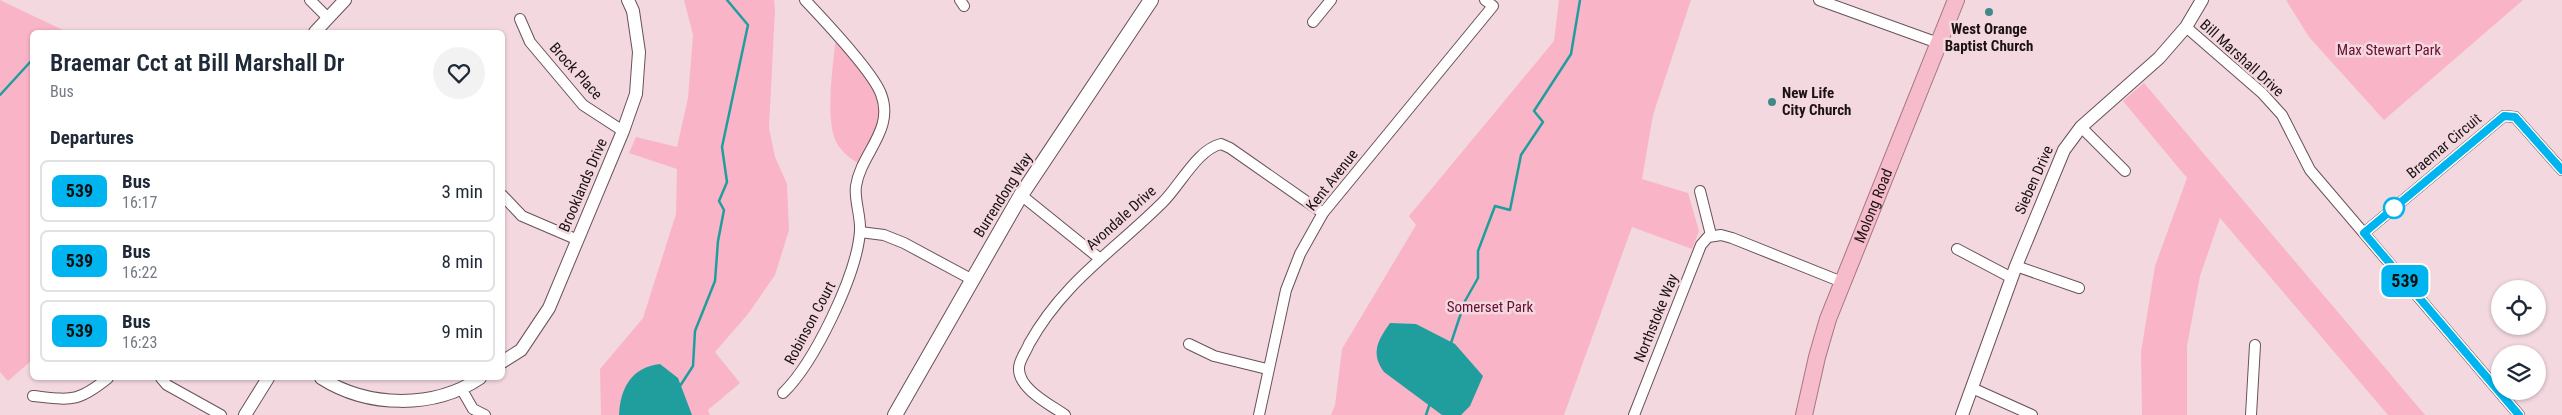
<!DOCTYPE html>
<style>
:root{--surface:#fff;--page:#f2f2f3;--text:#1f2937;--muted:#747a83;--line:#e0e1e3}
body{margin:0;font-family:"Roboto Condensed",sans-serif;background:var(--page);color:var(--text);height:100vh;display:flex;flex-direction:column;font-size:19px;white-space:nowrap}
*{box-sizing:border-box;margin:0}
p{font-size:16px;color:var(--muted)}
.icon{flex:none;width:28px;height:28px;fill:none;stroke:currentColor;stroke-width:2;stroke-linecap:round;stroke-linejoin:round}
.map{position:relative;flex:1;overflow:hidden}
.details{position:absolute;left:30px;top:30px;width:475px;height:350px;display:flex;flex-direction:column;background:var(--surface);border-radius:8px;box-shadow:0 1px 4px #0004}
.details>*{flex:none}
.badge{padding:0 10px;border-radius:8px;font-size:18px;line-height:32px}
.buttons{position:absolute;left:2491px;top:280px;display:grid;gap:10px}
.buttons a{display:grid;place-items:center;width:55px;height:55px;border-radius:50%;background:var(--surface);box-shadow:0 1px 4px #0004;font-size:25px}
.map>.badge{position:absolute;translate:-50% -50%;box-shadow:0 0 0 2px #fff}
h2{padding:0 20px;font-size:19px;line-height:45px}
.round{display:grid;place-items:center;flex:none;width:52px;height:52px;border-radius:26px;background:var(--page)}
.headline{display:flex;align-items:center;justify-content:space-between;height:85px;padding:0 20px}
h1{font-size:24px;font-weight:600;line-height:38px}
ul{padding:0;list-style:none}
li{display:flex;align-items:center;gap:15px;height:62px;margin:0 10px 8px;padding:0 10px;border:2px solid var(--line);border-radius:8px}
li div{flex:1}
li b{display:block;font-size:19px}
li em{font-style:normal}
li .badge{min-width:55px;font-weight:700;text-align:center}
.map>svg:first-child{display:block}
.green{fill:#f9b5c7}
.water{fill:#209e9e}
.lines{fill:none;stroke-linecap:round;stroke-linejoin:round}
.stream{stroke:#209e9e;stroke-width:2.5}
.minor-casing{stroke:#685257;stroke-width:12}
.tertiary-casing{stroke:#685257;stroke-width:14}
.secondary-casing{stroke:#685257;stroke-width:16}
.trunk-casing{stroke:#a77682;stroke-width:18}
.minor{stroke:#fff;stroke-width:10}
.tertiary{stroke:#fff;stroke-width:12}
.secondary{stroke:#fff;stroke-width:14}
.trunk{stroke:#f6bccb;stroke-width:16}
.line-casing{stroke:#fff;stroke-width:11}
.line{stroke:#00b5ef;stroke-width:8}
.poi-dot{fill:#418989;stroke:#f3d8df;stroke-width:2}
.stop-dot{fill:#fff;stroke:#00b5ef;stroke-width:2.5}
.labels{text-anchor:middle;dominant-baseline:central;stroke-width:5;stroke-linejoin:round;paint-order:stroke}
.poi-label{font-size:15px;font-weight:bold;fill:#1b1214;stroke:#f3d8df}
.park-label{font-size:15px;fill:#680d33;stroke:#f3d8df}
.street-label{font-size:15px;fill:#1b1214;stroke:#f3d8df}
</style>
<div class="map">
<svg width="2562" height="415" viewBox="0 0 2562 415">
<rect width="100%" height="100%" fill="#f3d8df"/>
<!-- green -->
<g class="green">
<polygon points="0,0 67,32 32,32 32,360 8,381 0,372"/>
<polygon points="684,0 774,0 775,9 769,128 775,157 787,184 789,230 775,275 748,314 715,352 740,383 708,410 710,415 601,415 600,369 643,318 676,214 677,169 629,153 636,137 677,147 688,98 693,35"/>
<polygon points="1559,0 1691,0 1653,115 1642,179 1688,193 1699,231 1692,249 1632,227 1564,415 1331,415 1335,405 1342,349 1416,225 1409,216 1554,41"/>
<polygon points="2286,0 2523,0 2384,120 2309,37"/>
<path d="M836,35L869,74L885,115L862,166C855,161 846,156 841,149C822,129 834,62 836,35Z"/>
<polygon points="2144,83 2425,415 2388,415 2220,218 2200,276 2187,346 2187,415 2142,415 2141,352 2155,266 2187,178 2123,101"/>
</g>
<!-- water -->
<g class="water">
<path d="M1390,323L1416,324L1455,344L1483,376L1470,406L1461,415H1442L1384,372C1370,353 1378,340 1390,323Z"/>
<path d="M660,364L678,378L692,415H619C620,388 632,367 660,364Z"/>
</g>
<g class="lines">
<!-- stream -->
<g class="stream">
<polyline points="0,95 32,60"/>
<polyline points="1451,343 1465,301 1478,278 1478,251 1495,206 1510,210 1521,155 1543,122 1534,111 1571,54 1580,0"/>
<polyline points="680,386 693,366 695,331 715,281 718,241 724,210 719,201 727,182 722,147 748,25 727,0"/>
<polyline points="1426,415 1430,403"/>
</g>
<defs>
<g id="minor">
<polyline points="310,0 327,17"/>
<polyline points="960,0 964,6"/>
<polyline points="1819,0 1938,43"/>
<polyline points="520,19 530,42 583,105 623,131"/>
<polyline points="1313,22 1331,0"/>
<polyline points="2186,27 2262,93 2282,115 2310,170 2519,415"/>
<polyline points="2081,127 2125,171"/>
<polyline points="1700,191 1711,235"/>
<polyline points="502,195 522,216 578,240"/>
<polyline points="1021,195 1099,258"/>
<polyline points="860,232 884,235 904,243 971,279"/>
<polyline points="2364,233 2504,116 2515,117 2562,170"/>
<polyline points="1957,249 2012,278"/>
<polyline points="2016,266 2079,288"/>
<polyline points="1189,344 1214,356 1267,369"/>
<polyline points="161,378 167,385 221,415"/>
<polyline points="1972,388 2032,415"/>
<polyline points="462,390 473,409 485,415"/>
<path d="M783,393C814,363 857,275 860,231C861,216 854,200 856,186C861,153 895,130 881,94C873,72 823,19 805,0"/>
<path d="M33,396C71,400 77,403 108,378"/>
<path d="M1065,415C1051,405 1018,389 1019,368C1019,360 1026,352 1029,344C1064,281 1114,251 1163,202C1180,185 1198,149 1221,144L1230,148L1323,213"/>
<polyline points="1259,415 1286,290 1300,254 1323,213 1493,6 1485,0"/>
<polyline points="1634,415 1701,245 1708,237 1721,235 1732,238 1842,282"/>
<polyline points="2251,415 2255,345"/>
</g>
<g id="tertiary">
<polyline points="315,32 345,0"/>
<polyline points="502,362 521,350 549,308 623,131 636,94 639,52 633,11 628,0"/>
<path d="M321,378C368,408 434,409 480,378"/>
<polyline points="245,415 268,378"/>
<polyline points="1962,415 2016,266 2064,150 2081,127 2159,58 2186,27 2202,0"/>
</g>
<polyline id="secondary" points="895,415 1021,195 1151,0"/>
<g id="trunk">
<path id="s1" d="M1804,415L1817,357L1828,319L1956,0"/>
</g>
</defs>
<!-- minor casing -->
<use href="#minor" class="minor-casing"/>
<!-- tertiary casing -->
<use href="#tertiary" class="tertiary-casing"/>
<!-- secondary casing -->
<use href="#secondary" class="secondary-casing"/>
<!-- trunk casing -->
<use href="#trunk" class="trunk-casing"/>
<!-- minor -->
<use href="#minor" class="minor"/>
<!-- tertiary -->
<use href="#tertiary" class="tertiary"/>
<!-- secondary -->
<use href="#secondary" class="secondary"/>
<!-- trunk -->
<use href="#trunk" class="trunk"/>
</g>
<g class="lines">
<defs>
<polyline id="line" points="2519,415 2364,233 2504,116 2515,117 2562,170"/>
</defs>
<!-- line casing -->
<use href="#line" class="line-casing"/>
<!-- line -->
<use href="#line" class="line"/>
</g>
<!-- markers -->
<g class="poi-dot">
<circle cx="1989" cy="12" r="5"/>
<circle cx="1772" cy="102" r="5"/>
</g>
<circle class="stop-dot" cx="2394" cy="208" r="10"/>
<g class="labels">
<!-- poi labels -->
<g class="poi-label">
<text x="1989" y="29">West Orange<tspan x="1989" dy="17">Baptist Church</tspan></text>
<text x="1782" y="93" text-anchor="start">New Life<tspan x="1782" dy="17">City Church</tspan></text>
</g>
<!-- park labels -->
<g class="park-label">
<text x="2389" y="50">Max Stewart Park</text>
<text x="1490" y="307">Somerset Park</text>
</g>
<!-- street labels -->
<g class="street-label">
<text transform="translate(2242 58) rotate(42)">Bill Marshall Drive</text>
<text transform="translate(576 71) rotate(48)">Brock Place</text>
<text transform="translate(2444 146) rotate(-40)">Braemar Circuit</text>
<text transform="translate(1332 180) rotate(-52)">Kent Avenue</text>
<text transform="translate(2034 180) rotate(-66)">Sieben Drive</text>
<text transform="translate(583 185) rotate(-67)">Brooklands Drive</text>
<text transform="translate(1003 195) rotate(-58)">Burrendong Way</text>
<text stroke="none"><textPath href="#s1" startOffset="221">Molong Road</textPath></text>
<text transform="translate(1121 218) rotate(-42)">Avondale Drive</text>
<text transform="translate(1656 318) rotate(-68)">Northstoke Way</text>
<text transform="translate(810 323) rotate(-62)">Robinson Court</text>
</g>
</g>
</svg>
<div class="buttons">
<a><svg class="icon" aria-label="locate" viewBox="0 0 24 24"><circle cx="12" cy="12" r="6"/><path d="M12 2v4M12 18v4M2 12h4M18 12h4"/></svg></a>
<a><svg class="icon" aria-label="layers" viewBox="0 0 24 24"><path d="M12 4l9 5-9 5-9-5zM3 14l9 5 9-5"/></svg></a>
</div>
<b class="badge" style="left:2405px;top:281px;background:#00b5ef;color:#111">539</b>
<section class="details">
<div class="headline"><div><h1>Braemar Cct at Bill Marshall Dr</h1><p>Bus</p></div><a class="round"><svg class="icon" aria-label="heart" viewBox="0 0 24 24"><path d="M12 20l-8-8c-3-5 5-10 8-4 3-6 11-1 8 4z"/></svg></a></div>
<h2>Departures</h2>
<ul>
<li><span class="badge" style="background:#00b5ef;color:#111">539</span><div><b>Bus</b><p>16:17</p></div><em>3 min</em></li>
<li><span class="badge" style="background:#00b5ef;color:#111">539</span><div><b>Bus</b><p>16:22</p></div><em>8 min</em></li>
<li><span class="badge" style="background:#00b5ef;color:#111">539</span><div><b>Bus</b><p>16:23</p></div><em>9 min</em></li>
</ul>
</section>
</div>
